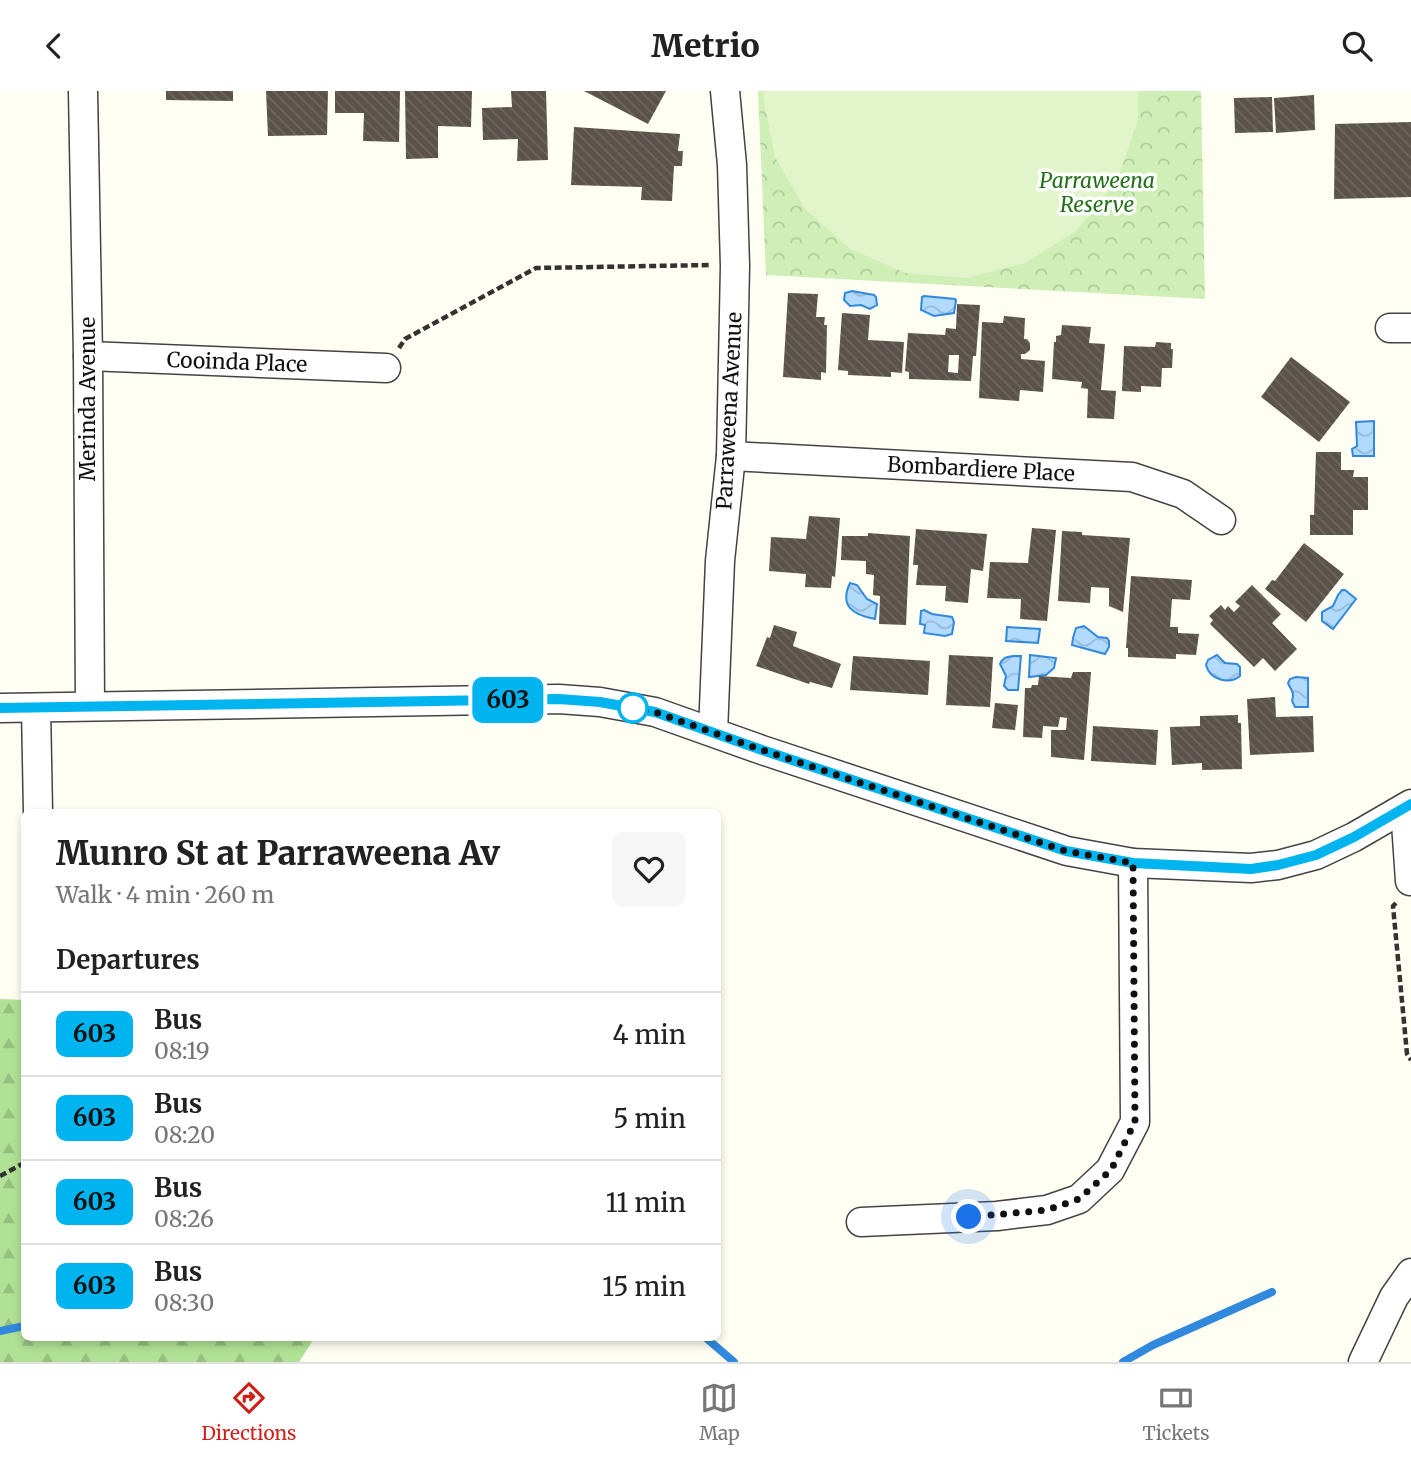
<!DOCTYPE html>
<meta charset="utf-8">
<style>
:root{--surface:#fff;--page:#f6f6f6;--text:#222;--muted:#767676;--line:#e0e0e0;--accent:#d01e17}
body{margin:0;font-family:Merriweather,serif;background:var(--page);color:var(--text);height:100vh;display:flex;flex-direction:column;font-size:26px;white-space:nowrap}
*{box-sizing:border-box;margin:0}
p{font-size:23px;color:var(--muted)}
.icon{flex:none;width:38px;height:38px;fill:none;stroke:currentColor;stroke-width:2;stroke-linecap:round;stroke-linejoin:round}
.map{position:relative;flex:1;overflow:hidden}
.drawer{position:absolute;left:21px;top:718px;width:700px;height:532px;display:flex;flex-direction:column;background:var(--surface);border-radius:10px;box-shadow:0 4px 10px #0003}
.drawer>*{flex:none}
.badge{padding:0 14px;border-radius:10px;font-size:24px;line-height:46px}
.you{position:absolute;width:35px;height:35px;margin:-18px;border:5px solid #fff;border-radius:50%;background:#1a73e8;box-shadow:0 0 0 10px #1a73e833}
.map>.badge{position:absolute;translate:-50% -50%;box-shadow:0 0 0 4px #fff}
h2{padding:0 35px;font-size:26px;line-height:63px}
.round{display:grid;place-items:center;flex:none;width:74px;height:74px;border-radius:10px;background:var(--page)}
.summary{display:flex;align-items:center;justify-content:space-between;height:119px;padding:0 35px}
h1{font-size:33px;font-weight:800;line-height:52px}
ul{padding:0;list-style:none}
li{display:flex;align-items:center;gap:21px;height:84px;padding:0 35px;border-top:2px solid var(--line)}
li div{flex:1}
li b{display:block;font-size:26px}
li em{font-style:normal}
li .badge{min-width:77px;font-weight:700;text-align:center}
header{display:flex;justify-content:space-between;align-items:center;height:91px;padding:0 35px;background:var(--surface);font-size:32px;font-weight:800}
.dock{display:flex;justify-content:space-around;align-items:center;height:98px;border-top:2px solid var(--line);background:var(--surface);font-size:19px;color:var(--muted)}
.dock a{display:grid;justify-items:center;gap:4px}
.dock .selected{color:var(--accent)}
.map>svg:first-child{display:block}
.forest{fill:url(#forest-firs)}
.park{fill:url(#park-crowns)}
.pitch{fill:#e2f5ca}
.water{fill:url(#water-waves);stroke:#3089dc;stroke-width:2}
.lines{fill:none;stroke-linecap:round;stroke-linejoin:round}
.stream{stroke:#3089dc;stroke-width:8}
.building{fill:url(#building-back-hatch);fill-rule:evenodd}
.minor-casing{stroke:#434343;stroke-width:31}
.path{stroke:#323232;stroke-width:4.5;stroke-dasharray:7 3.5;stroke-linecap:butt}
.minor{stroke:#fff;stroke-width:28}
.line-casing{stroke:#fff;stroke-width:16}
.line{stroke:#00b5ef;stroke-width:10}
.walk{stroke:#101010;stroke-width:7;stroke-dasharray:0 12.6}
.stop-dot{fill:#fff;stroke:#00b5ef;stroke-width:3.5}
.labels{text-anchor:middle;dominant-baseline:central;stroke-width:7;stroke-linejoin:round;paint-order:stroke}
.park-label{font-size:21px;font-style:italic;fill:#227018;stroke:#fff}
.street-label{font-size:21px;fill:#101010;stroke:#fff}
</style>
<header><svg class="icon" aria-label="back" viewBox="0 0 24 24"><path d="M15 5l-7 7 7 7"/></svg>Metrio<svg class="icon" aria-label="search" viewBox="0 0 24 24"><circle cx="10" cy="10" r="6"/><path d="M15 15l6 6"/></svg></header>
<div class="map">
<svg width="1411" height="1271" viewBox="0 0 1411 1271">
<defs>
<pattern id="forest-firs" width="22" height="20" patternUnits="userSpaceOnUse" patternTransform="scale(1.75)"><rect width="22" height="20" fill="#b0e194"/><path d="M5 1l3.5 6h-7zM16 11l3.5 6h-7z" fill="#96c07f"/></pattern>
<pattern id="park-crowns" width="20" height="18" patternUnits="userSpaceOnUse" patternTransform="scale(1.75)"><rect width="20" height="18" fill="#cfefb7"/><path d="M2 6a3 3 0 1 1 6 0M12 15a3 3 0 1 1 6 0" fill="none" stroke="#b1cc9c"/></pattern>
<pattern id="water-waves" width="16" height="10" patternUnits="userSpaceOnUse" patternTransform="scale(1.75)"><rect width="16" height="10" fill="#b1dafd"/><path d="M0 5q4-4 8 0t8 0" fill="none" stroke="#97bad8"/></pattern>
<pattern id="building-back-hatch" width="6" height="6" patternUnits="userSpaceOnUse" patternTransform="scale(1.75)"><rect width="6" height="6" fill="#5a524b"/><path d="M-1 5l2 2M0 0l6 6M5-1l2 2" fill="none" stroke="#6d6661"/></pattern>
</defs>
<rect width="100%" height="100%" fill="#fffef3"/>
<!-- forest -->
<polygon class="forest" points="0,908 24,909 24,1246 315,1246 299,1271 0,1271"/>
<!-- park -->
<polygon class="park" points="758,0 1201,0 1205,208 766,184"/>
<!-- pitch -->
<polygon class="pitch" points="764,0 1138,0 1138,29 1117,90 1076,140 1025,172 966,187 906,182 850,158 805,118 775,66 763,7"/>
<!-- water -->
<g class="water">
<polygon points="852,200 874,204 876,206 877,214 870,218 861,214 850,215 844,209 845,202"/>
<polygon points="924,205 955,208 956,209 954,222 934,225 921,219 922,206"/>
<polygon points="1374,330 1374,365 1353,365 1352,358 1357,355 1356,331"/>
<path d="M850,492L857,494L867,508L877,513L875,528C853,524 839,515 850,492Z"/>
<polygon points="1342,499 1345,499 1356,508 1333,538 1322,530 1322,521 1333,515 1338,504"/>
<polygon points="924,519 932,523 952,526 954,531 952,543 945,545 924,542 925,534 920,533 921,520"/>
<polygon points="1084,535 1098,546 1107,547 1109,550 1109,556 1105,563 1072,554 1073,547 1076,537"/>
<polygon points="1007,536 1040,538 1038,552 1006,550"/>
<polygon points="1030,564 1056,567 1054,577 1046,584 1029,586"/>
<path d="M1217,564L1225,572L1237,573L1240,576V585C1229,594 1210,589 1206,574L1208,569Z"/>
<path d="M1013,565H1021L1018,599H1008L1004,595L1006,585L1000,573C1002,567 1006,566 1013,565Z"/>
<path d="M1296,586L1308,587V616H1295L1292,610C1295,602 1291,599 1288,592L1290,588Z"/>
</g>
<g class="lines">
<!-- stream -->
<g class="stream">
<polyline points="0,1240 24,1235"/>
<polyline points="705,1246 734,1271"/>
<polyline points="1123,1271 1153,1254 1272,1201"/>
</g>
</g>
<!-- building -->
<g class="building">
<polygon points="166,0 233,0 233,10 166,9"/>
<polygon points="266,0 328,0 327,44 268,45"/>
<polygon points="335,0 400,0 399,51 363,50 364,22 335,22"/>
<polygon points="405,0 472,0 471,36 438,35 438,67 406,68"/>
<polygon points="511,0 546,0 548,69 517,70 518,48 483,49 482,17 512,16"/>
<polygon points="584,0 666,0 648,33"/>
<polygon points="1314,4 1315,39 1276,42 1274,7"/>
<polygon points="1272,6 1273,41 1235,42 1234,7"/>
<polygon points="1411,31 1411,106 1334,108 1335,33"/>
<polygon points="574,36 680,43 678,60 683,60 682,75 674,75 672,110 641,109 642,96 571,94"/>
<polygon points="788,202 818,203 816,226 825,226 824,234 827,234 826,282 821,281 821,289 783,286"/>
<path d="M957,213L980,214L976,265H973L971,290L909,288V281L905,280L908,242L945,244L946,237L956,238ZM949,264H959L958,282L948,281Z"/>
<polygon points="842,222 870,224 868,249 904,251 902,282 891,281 891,286 848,284 848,280 838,279"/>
<polygon points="1004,225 1025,227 1024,248 1027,248 1030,252 1030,259 1025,263 1021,263 1021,268 1045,270 1043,301 1020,299 1019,310 979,307 982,231 1003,232"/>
<polygon points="1062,234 1091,236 1089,252 1105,253 1101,299 1116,300 1114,328 1087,327 1088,298 1081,297 1082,291 1052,288 1054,251 1056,251 1056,245 1061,244"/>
<polygon points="1156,251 1171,252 1171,258 1173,258 1172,277 1162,277 1161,296 1141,295 1141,301 1122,300 1124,255 1155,256"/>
<polygon points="1291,266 1350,311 1319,351 1261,306"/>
<polygon points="1316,361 1341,361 1341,379 1354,379 1353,386 1368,386 1368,419 1353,419 1353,444 1310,444 1310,424 1314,424"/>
<polygon points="809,425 840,427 835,486 832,485 831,497 805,496 806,483 769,480 771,446 806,448"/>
<polygon points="1032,437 1056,439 1047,530 1020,528 1021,508 987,507 990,471 1028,472"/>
<polygon points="916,438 987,443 983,480 971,478 968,512 945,510 946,495 916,494 918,474 913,474"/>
<polygon points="1062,440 1082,441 1082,444 1130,447 1123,521 1109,515 1109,497 1091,496 1090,512 1058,510"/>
<polygon points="868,442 910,445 906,534 879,533 880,505 873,504 874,484 866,483 866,470 841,469 842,445 868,445"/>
<polygon points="1304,452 1344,483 1306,531 1265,498 1272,489 1275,490"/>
<polygon points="1131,485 1192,489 1190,509 1172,508 1170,536 1178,536 1178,542 1199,543 1196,564 1176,563 1176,568 1128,566 1128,557 1126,557"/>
<polygon points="1252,494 1281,523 1272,532 1297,558 1275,580 1263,567 1254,576 1210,533 1213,529 1209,525 1221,514 1225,519 1228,515 1234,521 1240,515 1235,511"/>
<polygon points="774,534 797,541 793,555 841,573 832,597 810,591 809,593 756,575 767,546 770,547"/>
<polygon points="949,564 993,566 990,616 946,614"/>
<polygon points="853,565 930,570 928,604 850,599"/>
<polygon points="1073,581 1091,581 1084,669 1051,666 1051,639 1066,639 1067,627 1060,626 1058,636 1043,635 1042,647 1023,646 1025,597 1031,597 1032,594 1038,594 1039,585 1071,587"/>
<polygon points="1275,606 1276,626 1313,625 1314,661 1250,664 1247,608"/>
<polygon points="995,612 1018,614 1015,639 992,637"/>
<polygon points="1238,624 1238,632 1241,632 1242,678 1202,679 1202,672 1172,674 1170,636 1200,635 1200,625"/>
<polygon points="1093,635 1158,639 1156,674 1091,670"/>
</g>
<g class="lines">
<defs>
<g id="minor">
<polyline points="83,0 88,265 90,615"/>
<polyline points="1390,237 1411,237"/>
<polyline points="88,265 386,277"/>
<polyline points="731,365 1132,386 1183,403 1221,429"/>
<polyline points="0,617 559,608 600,611 655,621 762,659 1067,760 1133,772 1251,777 1278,774 1316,764 1354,746 1411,713"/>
<polyline points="36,617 38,721"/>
<polyline points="713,641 720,470 731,365 735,175 732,74 725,0"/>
<polyline points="1405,717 1410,790"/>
<polyline points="861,1131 997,1125 1047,1119 1079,1108 1110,1079 1135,1031 1133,772"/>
<polyline points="1363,1271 1394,1206 1411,1182"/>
</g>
</defs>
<!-- minor casing -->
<use href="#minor" class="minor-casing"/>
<!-- path -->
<g class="path">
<polyline points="399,257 405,248 536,177 710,174"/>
<polyline points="1396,812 1393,815 1407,963 1411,969"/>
<polyline points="0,1085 24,1072"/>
</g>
<!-- minor -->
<use href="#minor" class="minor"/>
</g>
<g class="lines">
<defs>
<polyline id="line" points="0,617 559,608 600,611 655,621 762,659 1066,760 1133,772 1251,778 1278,774 1316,764 1354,746 1411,713"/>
</defs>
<!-- line casing -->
<use href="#line" class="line-casing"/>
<!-- line -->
<use href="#line" class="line"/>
<!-- walk -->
<polyline class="walk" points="633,617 655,621 762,659 1066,760 1133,772 1135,1031 1111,1079 1079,1108 1047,1119 969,1126"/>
</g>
<!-- markers -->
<circle class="stop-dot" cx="633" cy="617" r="14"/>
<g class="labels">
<!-- park labels -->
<g class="park-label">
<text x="1097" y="89">Parraweena<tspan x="1097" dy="24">Reserve</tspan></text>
</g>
<!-- street labels -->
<g class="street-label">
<text transform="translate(237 271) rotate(2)">Cooinda Place</text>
<text transform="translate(87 308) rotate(-90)">Merinda Avenue</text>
<text transform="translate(729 320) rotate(-87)">Parraweena Avenue</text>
<text transform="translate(981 378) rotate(3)">Bombardiere Place</text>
</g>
</g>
</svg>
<div class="you" style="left:969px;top:1126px"></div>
<b class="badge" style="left:508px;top:609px;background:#00b5ef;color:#111">603</b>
<section class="drawer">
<div class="summary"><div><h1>Munro St at Parraweena Av</h1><p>Walk · 4 min · 260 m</p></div><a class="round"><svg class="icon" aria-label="heart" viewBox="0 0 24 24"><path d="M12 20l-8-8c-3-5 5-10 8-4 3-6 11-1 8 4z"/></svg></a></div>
<h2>Departures</h2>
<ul>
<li><span class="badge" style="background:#00b5ef;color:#111">603</span><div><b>Bus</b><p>08:19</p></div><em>4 min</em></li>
<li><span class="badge" style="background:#00b5ef;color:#111">603</span><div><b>Bus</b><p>08:20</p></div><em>5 min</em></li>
<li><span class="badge" style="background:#00b5ef;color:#111">603</span><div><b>Bus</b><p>08:26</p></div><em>11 min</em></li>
<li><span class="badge" style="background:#00b5ef;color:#111">603</span><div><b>Bus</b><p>08:30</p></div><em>15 min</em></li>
</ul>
</section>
</div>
<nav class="dock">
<a class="selected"><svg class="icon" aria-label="directions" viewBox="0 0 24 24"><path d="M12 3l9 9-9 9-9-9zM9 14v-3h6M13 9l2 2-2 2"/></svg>Directions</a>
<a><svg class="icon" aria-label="map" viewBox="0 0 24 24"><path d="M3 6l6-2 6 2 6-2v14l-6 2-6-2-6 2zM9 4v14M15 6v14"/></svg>Map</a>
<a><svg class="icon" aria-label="tickets" viewBox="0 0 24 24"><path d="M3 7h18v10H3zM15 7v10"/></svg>Tickets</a>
</nav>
